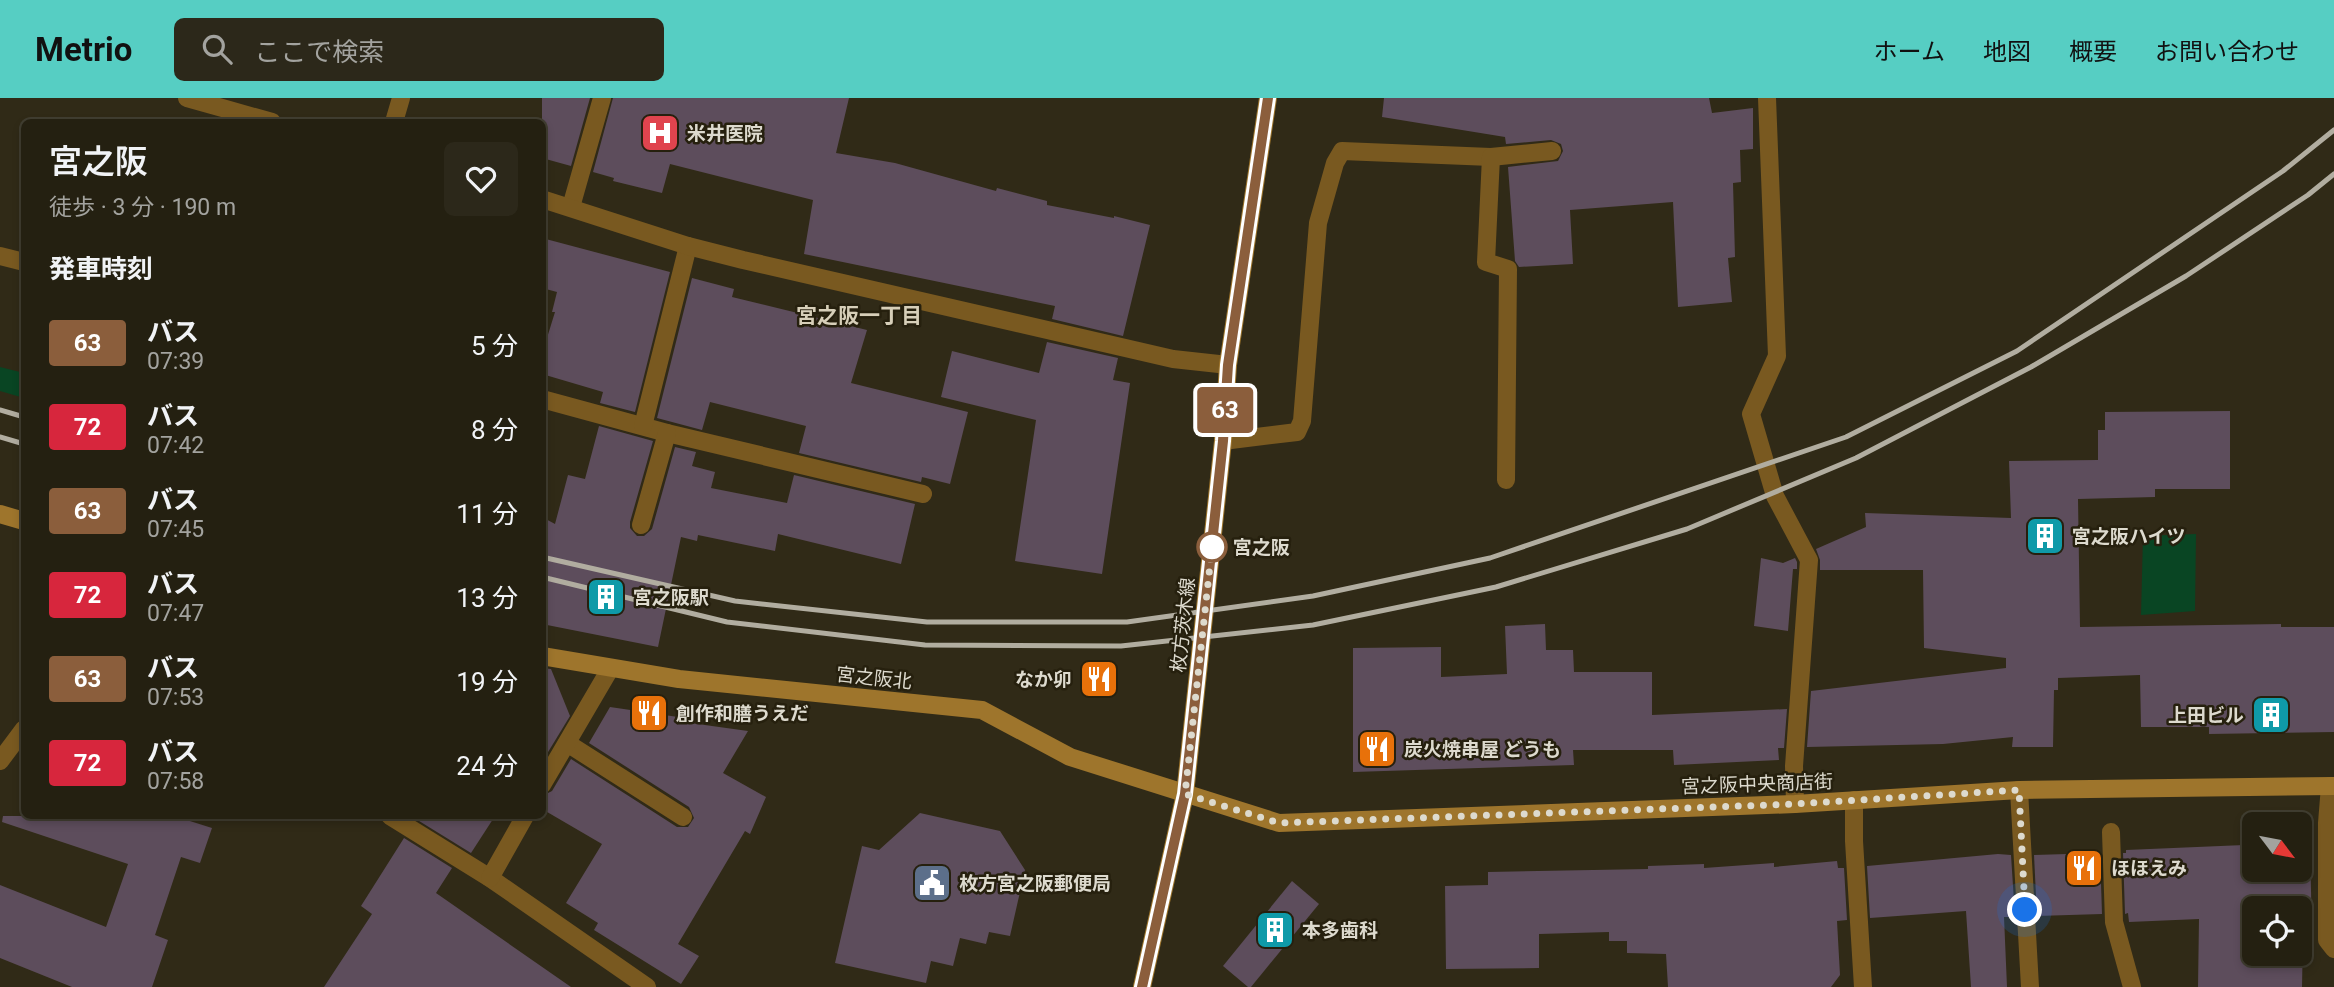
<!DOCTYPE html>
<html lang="ja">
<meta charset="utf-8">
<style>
:root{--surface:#242011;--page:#2c281a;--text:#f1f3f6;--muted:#a3a39f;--line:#413e31;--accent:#56cec3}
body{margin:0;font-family:Roboto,"Noto Sans JP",sans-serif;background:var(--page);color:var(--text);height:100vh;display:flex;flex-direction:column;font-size:26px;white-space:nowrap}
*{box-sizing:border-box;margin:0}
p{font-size:23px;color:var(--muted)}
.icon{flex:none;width:38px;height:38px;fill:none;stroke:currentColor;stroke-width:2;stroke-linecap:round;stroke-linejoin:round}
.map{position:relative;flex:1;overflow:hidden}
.details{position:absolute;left:21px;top:21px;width:525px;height:700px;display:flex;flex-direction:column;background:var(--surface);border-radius:10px;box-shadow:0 4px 10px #0003,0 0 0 2px var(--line)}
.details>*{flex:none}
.badge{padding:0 14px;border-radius:5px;font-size:24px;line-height:46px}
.needle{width:46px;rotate:122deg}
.tools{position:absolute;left:2242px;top:714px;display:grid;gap:14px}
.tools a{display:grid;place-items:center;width:70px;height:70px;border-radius:10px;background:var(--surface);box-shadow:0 4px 10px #0003,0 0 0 2px var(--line);font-size:35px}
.you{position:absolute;width:35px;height:35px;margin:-18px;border:5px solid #fff;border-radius:50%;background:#1a73e8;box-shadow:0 0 0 10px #1a73e833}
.map>.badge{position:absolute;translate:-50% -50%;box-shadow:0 0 0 4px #fff}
h2{padding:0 28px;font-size:26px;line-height:63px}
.round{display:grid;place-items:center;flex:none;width:74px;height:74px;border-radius:10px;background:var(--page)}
.headline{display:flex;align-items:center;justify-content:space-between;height:119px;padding:0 28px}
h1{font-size:33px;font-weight:600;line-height:52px}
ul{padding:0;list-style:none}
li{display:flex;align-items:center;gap:21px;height:84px;padding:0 28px}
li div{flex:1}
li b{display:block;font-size:26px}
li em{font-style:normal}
li .badge{min-width:77px;font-weight:700;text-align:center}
header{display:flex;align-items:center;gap:42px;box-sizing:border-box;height:98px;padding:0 35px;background:var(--accent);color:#111}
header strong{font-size:33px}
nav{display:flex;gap:38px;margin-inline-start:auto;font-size:24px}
.search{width:490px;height:63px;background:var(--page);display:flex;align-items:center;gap:18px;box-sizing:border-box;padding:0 24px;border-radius:10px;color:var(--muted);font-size:26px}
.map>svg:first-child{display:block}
.green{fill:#094523}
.building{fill:#5d4d5c;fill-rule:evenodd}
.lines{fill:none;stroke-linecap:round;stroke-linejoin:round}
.path{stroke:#878373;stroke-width:4.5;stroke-dasharray:3.5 3.5;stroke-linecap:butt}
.lane{stroke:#795920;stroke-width:18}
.street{stroke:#795920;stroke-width:18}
.secondary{stroke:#9e752c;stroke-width:18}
.rail{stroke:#b1ada0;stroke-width:5}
.line-casing{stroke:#fff;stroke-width:16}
.line{stroke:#8b5e3c;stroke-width:10}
.walk{stroke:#dddace;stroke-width:7;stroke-dasharray:0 12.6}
.stop-dot{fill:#fff;stroke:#8b5e3c;stroke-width:3.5}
.labels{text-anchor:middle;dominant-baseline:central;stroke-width:5;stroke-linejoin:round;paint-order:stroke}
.poi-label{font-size:19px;font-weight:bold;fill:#dddace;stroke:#26200e;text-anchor:start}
.stop-label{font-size:19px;font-weight:bold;fill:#dddace;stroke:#26200e;text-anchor:start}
.street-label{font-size:19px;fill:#dddace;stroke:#26200e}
.neighbourhood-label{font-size:21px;font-weight:bold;fill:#d7cfb9;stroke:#26200e}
</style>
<header>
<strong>Metrio</strong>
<div class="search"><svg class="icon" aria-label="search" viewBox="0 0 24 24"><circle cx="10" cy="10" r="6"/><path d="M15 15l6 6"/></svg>ここで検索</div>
<nav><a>ホーム</a><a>地図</a><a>概要</a><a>お問い合わせ</a></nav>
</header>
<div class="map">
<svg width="2334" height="889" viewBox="0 0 2334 889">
<rect width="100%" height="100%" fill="#302a17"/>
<!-- green -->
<g class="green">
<polygon points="0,269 24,275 24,300 0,293"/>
<polygon points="2196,436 2195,513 2141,517 2143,438"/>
</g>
<!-- building -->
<g class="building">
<polygon points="542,0 590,0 571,68 542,60"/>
<polygon points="613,0 849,0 836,55 895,65 996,93 997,90 1047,103 1047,107 1114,120 1114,118 1150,127 1123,238 1052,221 1055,208 804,156 813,102 670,66 662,95 613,83 614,80 593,74"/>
<polygon points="1384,0 1709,0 1712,15 1753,10 1753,51 1740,52 1741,84 1733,85 1735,159 1728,160 1732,204 1678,209 1673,104 1570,112 1573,166 1519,169 1515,163 1508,69 1558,63 1563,53 1561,46 1551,42 1506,46 1505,39 1382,19"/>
<polygon points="542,140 670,174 635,314 600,305 603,294 542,276 542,256 555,214 552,214 557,194 542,190"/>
<polygon points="692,180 734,191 732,199 867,232 851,285 968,314 950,386 922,379 921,384 799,355 806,328 710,304 702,332 657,320"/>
<polygon points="1047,244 1118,260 1113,282 1130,285 1102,476 1015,463 1036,322 941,299 952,253 1039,275"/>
<polygon points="2230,313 2230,391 2155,391 2155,399 2078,401 2080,529 2281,526 2281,529 2334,529 2334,634 2209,636 2209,629 2141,629 2140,577 2058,580 2058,592 2054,592 2053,649 2012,649 2013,639 1943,646 1807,649 1811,593 2006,570 2006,560 1924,550 1923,472 1820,472 1820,462 1816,451 1866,429 1865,415 2011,420 2009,363 2098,362 2098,332 2105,332 2105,314"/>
<polygon points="599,328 653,343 630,424 630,430 637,438 644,438 652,431 675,349 696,354 692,368 715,374 711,390 787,405 794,377 915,406 901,466 778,436 775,453 698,437 697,443 681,439 658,549 542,526 542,419 555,426 568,377 585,381"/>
<polygon points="1761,460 1783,465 1795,460 1797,464 1797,471 1793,471 1788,533 1754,528"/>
<polygon points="1545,526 1546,552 1573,552 1574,574 1652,574 1652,617 1787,611 1784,650 1778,650 1779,662 1674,667 1673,652 1573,652 1574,667 1353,674 1353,550 1441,549 1441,579 1507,576 1505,528"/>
<polygon points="542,570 551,571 570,618 542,664"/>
<polygon points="610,609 678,619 676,623 748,633 723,675 766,699 750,736 745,733 678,846 699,858 681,886 594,832 598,825 566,805 602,746 542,711 542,698 552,693 571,661 677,729 688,729 694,720 689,709 589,645"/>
<polygon points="920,715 1000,733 1025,772 1010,838 989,834 986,846 960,840 953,868 931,863 926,885 835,865 862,748 879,752"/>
<polygon points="3,718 174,718 212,730 200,765 181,759 155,837 168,842 152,889 72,889 0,860 0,787 106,829 128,766 2,724"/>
<polygon points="411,718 495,718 471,755"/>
<polygon points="404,740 452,770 436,795 571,889 324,889 372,816 361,808"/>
<path d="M2244,747L2254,748V772H2300V748H2310L2312,836H2303L2302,889H2198L2199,821L2129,824L2128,815L2125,816L2123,755H2126V752ZM2254,810H2300V856H2254Z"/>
<polygon points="2100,755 2102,816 2037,818 2034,757"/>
<polygon points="1998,756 2011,757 2015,819 2004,819 2007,889 1971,889 1966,813 1870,820 1867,768"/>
<polygon points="1837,763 1838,770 1844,770 1847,822 1837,823 1840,877 1831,889 1668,889 1666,856 1627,855 1627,843 1609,843 1609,834 1539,836 1539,870 1446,871 1445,788 1488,787 1488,774 1648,771 1648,768 1704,766 1704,770 1774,765 1774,769"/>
<polygon points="1292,783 1319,806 1251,889 1248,889 1223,868"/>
</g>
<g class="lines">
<!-- path -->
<polyline class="path" points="2244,729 2244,747"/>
<!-- lane -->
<g class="lane">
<polyline points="1767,0 1777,258 1751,316 1775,398 1809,462 1794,668 1795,706"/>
<polyline points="394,24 401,0"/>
<polyline points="571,109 602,0"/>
<polyline points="0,158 24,164"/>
<polyline points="542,301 667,335 923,396"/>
<polyline points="643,328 688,148"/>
<polyline points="641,427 667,335"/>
<polyline points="567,645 683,719"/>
<polyline points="542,687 610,571"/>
<polyline points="2330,688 2327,725 2327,842 2334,851"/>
<polyline points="390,718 490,780 647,889"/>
<polyline points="2111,734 2114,824 2132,889"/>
<polyline points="490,780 525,718"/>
</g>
<!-- street -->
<g class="street">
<polyline points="187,0 272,24"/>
<polyline points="542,101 688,148 743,162 1173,261 1228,267"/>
<polyline points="1223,343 1297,334 1302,323 1318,125 1335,65 1342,53 1491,59"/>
<polyline points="1506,382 1508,171 1486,164 1491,59 1552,53"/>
<polyline points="0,663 24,631"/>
<polyline points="2019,692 2030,889"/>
<polyline points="1854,702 1854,743 1863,889"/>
</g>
<!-- secondary -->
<g class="secondary">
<polyline points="0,416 24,423"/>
<polyline points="542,558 679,581 982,612 1070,659 1279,725 1795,706 2019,692 2334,688"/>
<polyline points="1142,889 1185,696 1223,343 1228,267 1268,0"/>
</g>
<!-- rail -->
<g class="rail">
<polyline points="0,312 24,319"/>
<polyline points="0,339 24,346"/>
<polyline points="542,459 735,503 927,524 1127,524 1313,498 1490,460 1846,339 2017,253 2283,73 2334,32"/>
<polyline points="542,479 727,524 925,547 1121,548 1313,527 1496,489 1687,431 1856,360 2031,269 2186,178 2308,97 2334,76"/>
</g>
</g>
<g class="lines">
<defs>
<polyline id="line" points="1142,889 1185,696 1223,343 1228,267 1268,0"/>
</defs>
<!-- line casing -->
<use href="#line" class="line-casing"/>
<!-- line -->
<use href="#line" class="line"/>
<!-- walk -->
<polyline class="walk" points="1212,449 1185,696 1279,725 1795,706 2019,692 2025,812"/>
</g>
<!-- icons -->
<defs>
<symbol id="hospital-square" viewBox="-11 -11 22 22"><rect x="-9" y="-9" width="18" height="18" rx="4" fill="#e0444e" stroke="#26200e"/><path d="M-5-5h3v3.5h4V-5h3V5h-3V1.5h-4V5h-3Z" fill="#fff"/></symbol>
<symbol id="building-square" viewBox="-11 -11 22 22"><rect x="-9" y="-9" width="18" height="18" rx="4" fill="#0f9aa8" stroke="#26200e"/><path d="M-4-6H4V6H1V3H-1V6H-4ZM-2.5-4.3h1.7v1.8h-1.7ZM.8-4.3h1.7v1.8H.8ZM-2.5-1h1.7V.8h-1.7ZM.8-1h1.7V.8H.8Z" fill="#fff"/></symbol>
<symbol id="restaurant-square" viewBox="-11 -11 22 22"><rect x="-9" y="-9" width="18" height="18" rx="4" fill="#e8710a" stroke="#26200e"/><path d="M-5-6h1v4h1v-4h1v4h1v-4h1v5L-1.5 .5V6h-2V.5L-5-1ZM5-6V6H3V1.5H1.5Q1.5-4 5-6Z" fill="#fff"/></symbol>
<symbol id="civic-square" viewBox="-11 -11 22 22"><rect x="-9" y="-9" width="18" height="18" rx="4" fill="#5c6f8a" stroke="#26200e"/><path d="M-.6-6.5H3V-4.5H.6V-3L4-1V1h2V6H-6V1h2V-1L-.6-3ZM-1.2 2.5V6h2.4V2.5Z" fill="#fff"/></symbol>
</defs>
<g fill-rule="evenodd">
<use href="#hospital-square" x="638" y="13" width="44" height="44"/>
<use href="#building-square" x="2023" y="416" width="44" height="44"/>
<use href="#building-square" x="584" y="477" width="44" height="44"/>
<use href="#restaurant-square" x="1077" y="559" width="44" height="44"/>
<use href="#restaurant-square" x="627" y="593" width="44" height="44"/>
<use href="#building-square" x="2249" y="595" width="44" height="44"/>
<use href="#restaurant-square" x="1355" y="629" width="44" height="44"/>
<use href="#restaurant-square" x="2062" y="748" width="44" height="44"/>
<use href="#civic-square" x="910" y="763" width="44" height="44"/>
<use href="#building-square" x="1253" y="810" width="44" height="44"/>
</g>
<!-- markers -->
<circle class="stop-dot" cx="1212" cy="449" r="14"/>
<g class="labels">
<!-- poi labels -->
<g class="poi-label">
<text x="687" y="35">米井医院</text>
<text x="2072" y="438">宮之阪ハイツ</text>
<text x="633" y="499">宮之阪駅</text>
<text x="1072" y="581" text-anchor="end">なか卯</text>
<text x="676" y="615">創作和膳うえだ</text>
<text x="2244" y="617" text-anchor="end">上田ビル</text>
<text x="1404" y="651">炭火焼串屋 どうも</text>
<text x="2111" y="770">ほほえみ</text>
<text x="959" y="785">枚方宮之阪郵便局</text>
<text x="1302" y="832">本多歯科</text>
</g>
<!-- stop labels -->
<g class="stop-label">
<text x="1233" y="449">宮之阪</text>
</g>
<!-- street labels -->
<g class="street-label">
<text transform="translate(1183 527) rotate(-84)">枚方茨木線</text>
<text transform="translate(874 580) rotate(6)">宮之阪北</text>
<text transform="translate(1757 686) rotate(-2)">宮之阪中央商店街</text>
</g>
<!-- neighbourhood labels -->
<g class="neighbourhood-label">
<text x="859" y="218">宮之阪一丁目</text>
</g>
</g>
</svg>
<div class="tools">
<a><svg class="needle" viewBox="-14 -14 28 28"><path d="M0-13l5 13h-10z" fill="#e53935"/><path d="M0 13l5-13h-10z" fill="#a3a39f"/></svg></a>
<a><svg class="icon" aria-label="locate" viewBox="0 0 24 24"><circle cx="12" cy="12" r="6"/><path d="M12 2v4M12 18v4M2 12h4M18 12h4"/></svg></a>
</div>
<div class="you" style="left:2025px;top:812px"></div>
<b class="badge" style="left:1225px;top:312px;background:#8b5e3c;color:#fff">63</b>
<section class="details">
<div class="headline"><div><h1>宮之阪</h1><p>徒歩 · 3 分 · 190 m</p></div><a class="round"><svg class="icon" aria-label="heart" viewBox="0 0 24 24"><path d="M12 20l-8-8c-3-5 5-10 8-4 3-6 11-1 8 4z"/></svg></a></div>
<h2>発車時刻</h2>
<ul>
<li><span class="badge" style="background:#8b5e3c;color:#fff">63</span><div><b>バス</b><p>07:39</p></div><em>5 分</em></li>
<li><span class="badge" style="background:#d7263d;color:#fff">72</span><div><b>バス</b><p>07:42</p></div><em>8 分</em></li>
<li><span class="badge" style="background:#8b5e3c;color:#fff">63</span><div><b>バス</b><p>07:45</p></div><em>11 分</em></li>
<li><span class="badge" style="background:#d7263d;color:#fff">72</span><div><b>バス</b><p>07:47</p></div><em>13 分</em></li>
<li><span class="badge" style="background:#8b5e3c;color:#fff">63</span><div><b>バス</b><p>07:53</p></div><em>19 分</em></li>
<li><span class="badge" style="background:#d7263d;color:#fff">72</span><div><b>バス</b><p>07:58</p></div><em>24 分</em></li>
</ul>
</section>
</div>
